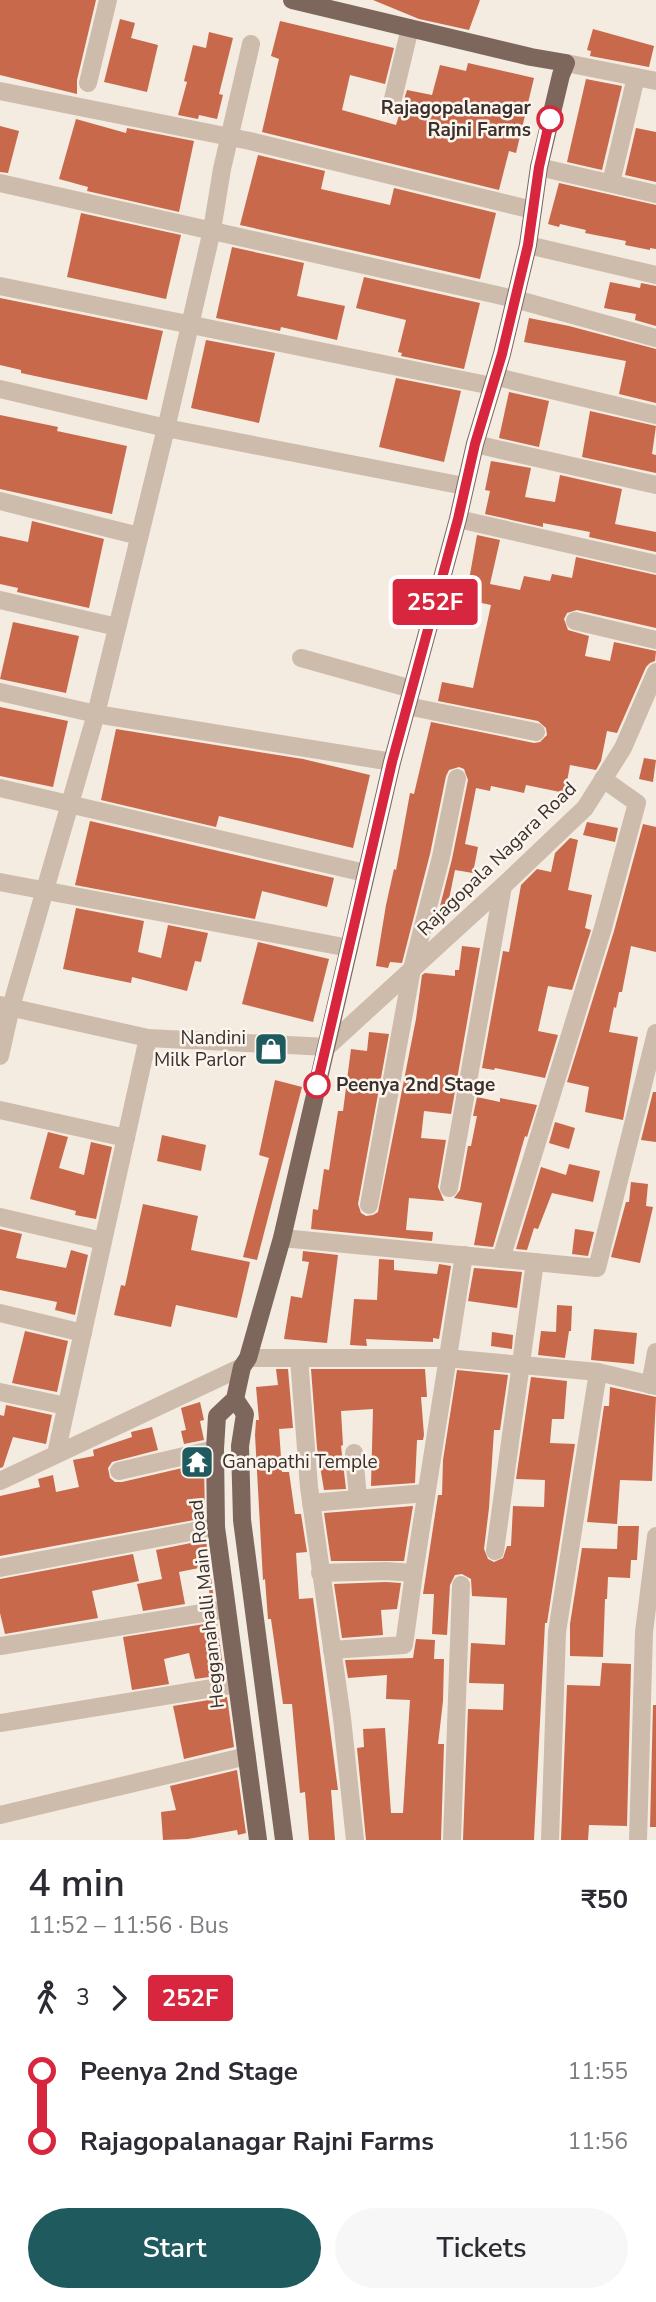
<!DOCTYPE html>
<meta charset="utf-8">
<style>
:root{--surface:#fff;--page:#f7f7f7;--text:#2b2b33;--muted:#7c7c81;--accent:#1f5a5e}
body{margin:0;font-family:"Nunito Sans",sans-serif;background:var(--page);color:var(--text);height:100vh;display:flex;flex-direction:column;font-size:26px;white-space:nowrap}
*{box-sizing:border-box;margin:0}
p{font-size:23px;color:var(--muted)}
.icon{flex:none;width:38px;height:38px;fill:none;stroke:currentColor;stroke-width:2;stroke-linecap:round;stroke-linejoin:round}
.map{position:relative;height:1840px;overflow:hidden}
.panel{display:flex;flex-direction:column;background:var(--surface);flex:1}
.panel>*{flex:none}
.badge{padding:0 14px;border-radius:5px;font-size:24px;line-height:46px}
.map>.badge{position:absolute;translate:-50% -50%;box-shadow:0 0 0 4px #fff}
.legs{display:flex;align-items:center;gap:10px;height:77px;padding:0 28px;font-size:23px}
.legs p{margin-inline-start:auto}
.headline{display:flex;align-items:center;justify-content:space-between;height:119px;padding:0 28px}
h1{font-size:38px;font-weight:600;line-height:52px}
.button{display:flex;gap:14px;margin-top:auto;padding:14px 28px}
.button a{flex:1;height:80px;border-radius:42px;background:var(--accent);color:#fff;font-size:28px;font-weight:600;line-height:80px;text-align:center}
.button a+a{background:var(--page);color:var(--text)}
ul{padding:0 28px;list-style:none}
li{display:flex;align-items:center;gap:24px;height:70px;font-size:26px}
li i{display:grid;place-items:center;width:10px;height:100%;margin:0 9px;background:currentColor}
li i::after{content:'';width:18px;height:18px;margin:-9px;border:5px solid;border-radius:50%;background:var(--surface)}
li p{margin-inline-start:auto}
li:first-child i{background:linear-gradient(#0000 50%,currentColor 0)}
li:last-child i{background:linear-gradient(currentColor 50%,#0000 0)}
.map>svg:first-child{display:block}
.building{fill:#c8694b}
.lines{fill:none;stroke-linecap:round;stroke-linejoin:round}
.minor{stroke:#cdbbac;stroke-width:18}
.major{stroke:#7d675c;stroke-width:18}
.line-1-casing{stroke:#fff;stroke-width:16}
.line-1{stroke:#d7263d;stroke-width:10}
.stop-1-dot{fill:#fff;stroke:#d7263d;stroke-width:3.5}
.labels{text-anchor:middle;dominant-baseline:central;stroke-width:5;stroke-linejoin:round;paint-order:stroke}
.stop-label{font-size:19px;font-weight:bold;fill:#3b302b;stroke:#fbf5ee;text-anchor:end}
.street-label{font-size:19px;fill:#3b302b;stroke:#fbf5ee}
.poi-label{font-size:19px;fill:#3b302b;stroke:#fbf5ee;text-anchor:end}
</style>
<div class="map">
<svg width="656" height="1840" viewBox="0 0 656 1840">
<rect width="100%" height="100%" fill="#f4ebe1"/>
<!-- building -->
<g class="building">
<polygon points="0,0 96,0 77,80 77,94 0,75"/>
<polygon points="373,0 480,0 469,30 419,19"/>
<polygon points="120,19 135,23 131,38 158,45 147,92 104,82"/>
<polygon points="280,21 394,48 385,84 350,75 342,110 396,125 407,90 432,95 440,65 466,71 468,63 534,78 516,153 509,151 499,190 262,132 279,59 271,56"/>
<polygon points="593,29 654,46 649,67 590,56 591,51 587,50"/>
<polygon points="209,32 233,38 219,94 223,95 217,119 199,115 198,119 178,115 187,82 184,81 193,45 206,48"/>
<polygon points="586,79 622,86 602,170 567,162"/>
<polygon points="76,119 126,133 127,128 194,141 179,212 87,191 88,187 59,179"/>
<polygon points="0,126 19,131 8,173 0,172"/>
<polygon points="636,128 656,132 656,182 625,175"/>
<polygon points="258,155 325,171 321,189 390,205 394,188 496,213 480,279 240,225"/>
<polygon points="559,183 656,205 656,249 650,248 650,250 625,245 626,241 585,233 586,230 560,224 559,227 548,224"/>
<polygon points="81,213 181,235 166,299 67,277"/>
<polygon points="232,247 304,263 297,296 345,306 337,340 281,327 280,331 216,318"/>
<polygon points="364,277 480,303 464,369 401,356 402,353 398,352 406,320 356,308"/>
<polygon points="610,282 640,288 641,283 656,286 656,326 635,320 636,314 604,308"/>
<polygon points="0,298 163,331 147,400 21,373 21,370 0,365"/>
<polygon points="529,318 569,326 656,349 656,403 619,394 626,361 524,342"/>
<polygon points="206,340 275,353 259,423 191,408"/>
<polygon points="396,378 461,391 444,462 379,447"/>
<polygon points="509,392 549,401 539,447 499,438"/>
<polygon points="590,411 656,426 652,454 656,455 656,473 582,457"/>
<polygon points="0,415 58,427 57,431 127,446 112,514 0,489"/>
<polygon points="491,461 531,468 525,497 555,502 560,475 622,489 615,524 656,532 656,552 589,537 590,532 543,523 543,527 485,514 490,491 485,490"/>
<polygon points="32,521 104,539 89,608 17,592 18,588 0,584 0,536 28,542"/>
<polygon points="477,535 500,540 490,584 520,590 524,576 550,581 552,574 572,578 576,557 656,575 656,628 577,610 567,613 564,619 568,630 589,636 585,656 610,661 614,642 656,651 655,661 650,663 646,667 617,733 607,731 601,761 596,770 570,765 565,793 526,785 524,793 491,786 490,791 476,788 465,844 478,847 473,873 455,870 444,923 436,922 452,859 468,780 464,769 459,767 449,770 446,776 430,854 402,963 390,962 388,968 376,966 386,905 394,869 396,870 410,793 414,794 431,722 534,743 540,742 547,735 546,728 538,721 438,701 442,682 473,688 476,674 491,605 463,599 467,579 469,580"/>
<polygon points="13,622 79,636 66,693 0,679"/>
<polygon points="0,707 68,721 53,787 0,776"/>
<polygon points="116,729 303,759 370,775 353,848 219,816 216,827 101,800"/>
<polygon points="644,758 656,760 653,782 639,779"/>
<polygon points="90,821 334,878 327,907 262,891 255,919 75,885"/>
<polygon points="587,822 618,828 615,842 583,835"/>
<polygon points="643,824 656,827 656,952 631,946 622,992 619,992 616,1008 614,1007 609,1032 638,1037 623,1120 585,1112 589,1087 567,1082 614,931"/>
<polygon points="570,838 578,840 568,890 592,895 585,928 591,930 572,990 548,986 538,1031 558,1035 545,1078 495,1068 494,1070 482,1068 503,951 509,952 521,885 537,869 551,872 555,853"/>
<polygon points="76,908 144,921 138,952 161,958 168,925 208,933 201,962 195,961 187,991 132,977 131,983 63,969"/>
<polygon points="258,942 329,959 313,1022 242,1004"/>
<polygon points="462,946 480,948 451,1114 424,1111 421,1138 446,1140 438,1187 444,1201 409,1198 406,1230 433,1232 432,1241 311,1229 313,1209 318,1210 324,1169 329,1170 338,1111 343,1111 351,1049 367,1051 369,1032 389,1034 358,1204 361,1213 366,1216 373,1215 378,1212 416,1019 422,975 425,973 455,976 455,970 459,970"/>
<polygon points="275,1080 302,1087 257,1260 243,1257 269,1158 259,1155"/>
<polygon points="653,1092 656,1092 656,1142 641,1140"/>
<polygon points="477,1097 500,1102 500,1098 537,1105 527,1137 525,1136 493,1247 474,1245 482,1203 454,1198 460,1190 468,1146 471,1146 477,1116 473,1116"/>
<polygon points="555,1122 575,1128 569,1149 549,1143"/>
<polygon points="48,1132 68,1137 59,1168 84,1175 91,1142 112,1147 96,1219 75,1215 76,1211 30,1199"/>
<polygon points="162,1135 206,1145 201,1171 157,1161"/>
<polygon points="569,1164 600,1171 593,1202 552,1193 538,1229 534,1228 527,1250 516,1249 541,1167 566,1175"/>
<polygon points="631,1182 648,1184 646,1206 653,1207 640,1263 611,1257 626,1202 629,1202"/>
<polygon points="143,1204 198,1216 191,1250 250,1262 237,1318 176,1305 171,1327 114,1315 121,1285 125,1286"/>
<polygon points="0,1229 22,1234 16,1258 66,1268 71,1250 88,1255 75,1315 55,1310 57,1302 0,1290"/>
<polygon points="575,1229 594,1232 588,1256 572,1254"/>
<polygon points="303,1251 338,1255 327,1343 284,1339 291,1296 302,1298 309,1262 302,1261"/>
<polygon points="379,1259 394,1260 394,1270 437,1274 439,1264 451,1266 439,1339 433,1338 433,1342 366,1339 367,1346 350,1345 354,1299 377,1300"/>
<polygon points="474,1268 522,1272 517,1308 468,1301"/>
<polygon points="557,1305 572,1306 571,1331 569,1331 565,1358 538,1355 541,1331 556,1332"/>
<polygon points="594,1329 637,1333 634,1364 591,1360"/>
<polygon points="25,1331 68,1341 57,1392 12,1383"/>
<polygon points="492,1332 513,1335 512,1349 491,1346"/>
<polygon points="276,1369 288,1369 293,1428 279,1429 282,1472 289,1472 295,1514 301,1514 307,1552 296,1553 299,1599 313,1598 338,1790 331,1790 335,1840 309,1840 305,1792 300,1793 292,1704 283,1704 271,1619 268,1619 265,1579 263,1580 255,1435 256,1420 259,1420 256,1387 278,1385"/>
<polygon points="311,1369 425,1369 427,1397 421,1397 424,1435 423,1440 417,1440 415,1483 371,1486 373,1409 341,1411 343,1445 341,1446 346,1489 324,1490 317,1448"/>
<polygon points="457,1370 508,1375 500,1430 494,1430 489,1508 484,1549 488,1559 494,1562 503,1558 507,1546 511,1546 513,1506 544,1507 545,1480 516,1479 531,1377 567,1381 564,1419 552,1419 550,1443 575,1444 547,1623 545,1623 534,1840 463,1840 468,1709 503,1710 504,1684 469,1683 471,1643 505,1645 507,1598 472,1596 471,1579 462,1574 455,1575 450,1585 447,1635 432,1634 434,1594 423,1594 438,1495 442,1495 443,1460"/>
<polygon points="610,1387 656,1397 652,1481 620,1480 617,1524 587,1522 604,1406 609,1406"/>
<polygon points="200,1402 204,1420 200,1421 204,1440 184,1444 181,1431 186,1430 181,1408"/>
<polygon points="6,1405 52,1415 46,1444 13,1437 3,1467 0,1468 0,1415 4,1416"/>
<polygon points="152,1427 158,1450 112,1462 108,1468 110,1478 115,1482 122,1482 204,1463 205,1518 0,1556 0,1496 40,1487 38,1479 53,1475 56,1492 79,1487 73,1460 94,1456 93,1450 132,1437 131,1432"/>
<polygon points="413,1506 404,1561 331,1561 324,1513"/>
<polygon points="618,1526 639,1526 637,1560 631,1560 630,1578 608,1577 607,1599 605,1599 603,1657 570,1656 570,1624 582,1548 617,1549"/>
<polygon points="206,1540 214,1600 211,1600 204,1567 179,1572 185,1604 143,1611 137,1584 162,1579 156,1550"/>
<polygon points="133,1554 139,1581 92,1591 98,1618 5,1634 0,1613 0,1579"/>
<polygon points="386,1582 401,1583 397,1609 381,1610 383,1635 342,1638 334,1584"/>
<polygon points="217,1622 224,1675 195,1679 189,1653 164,1659 169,1684 132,1690 123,1637"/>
<polygon points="416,1639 435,1640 434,1659 444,1659 443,1701 438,1744 444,1744 441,1840 366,1840 357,1748 364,1747 363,1729 385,1728 391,1813 403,1813 410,1700 386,1699 387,1675 348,1678 345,1660 413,1658"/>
<polygon points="602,1663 631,1664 627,1826 589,1825 588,1840 561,1840 567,1685 600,1686"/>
<polygon points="227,1697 234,1747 184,1759 173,1706"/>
<polygon points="653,1705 656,1705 656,1827 650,1827"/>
<polygon points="237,1770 246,1833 238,1835 237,1830 188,1839 163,1840 161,1812 176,1810 170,1786"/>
</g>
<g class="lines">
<!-- minor -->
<g class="minor">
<polyline points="566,63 656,81"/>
<polyline points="88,83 108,0"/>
<polyline points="0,91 250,141 533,210"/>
<polyline points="391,107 410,28"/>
<polyline points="539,167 656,194"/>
<polyline points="0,183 515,299 656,338"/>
<polyline points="611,183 636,77"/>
<polyline points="528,245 656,275"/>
<polyline points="0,286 492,386"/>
<polyline points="497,377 656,415"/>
<polyline points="0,389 166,428 464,486"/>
<polyline points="475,444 656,485"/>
<polyline points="0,501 139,536"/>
<polyline points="458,519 656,564"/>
<polyline points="0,600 117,627"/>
<polyline points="575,621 656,640"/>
<polyline points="301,658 412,689"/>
<polyline points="0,692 96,714 392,762"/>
<polyline points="407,706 536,732"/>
<polyline points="0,788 365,873"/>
<polyline points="0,882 349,948"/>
<polyline points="0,1005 148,1038 327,1047 503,886 585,808 623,748 656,672"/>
<polyline points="0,1056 11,1007 96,714 168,420 212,230 222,169 251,44"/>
<polyline points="0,1110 126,1138"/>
<polyline points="449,1188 503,886"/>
<polyline points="369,1205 412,969 441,857 457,778"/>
<polyline points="0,1217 103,1241"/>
<polyline points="282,1238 597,1268 656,1033"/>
<polyline points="501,1259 603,928 637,803 603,779"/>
<polyline points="0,1313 83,1333"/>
<polyline points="248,1358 446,1358 598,1372 656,1386"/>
<polyline points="299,1358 309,1487 342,1718 355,1840"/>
<polyline points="650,1385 656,1352"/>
<polyline points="0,1392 66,1406"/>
<polyline points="354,1453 358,1499"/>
<polyline points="56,1454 148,1038"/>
<polyline points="119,1471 215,1449"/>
<polyline points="0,1481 242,1367"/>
<polyline points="311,1503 426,1493"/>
<polyline points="495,1551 535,1262"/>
<polyline points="0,1568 216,1527"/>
<polyline points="320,1573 386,1571 414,1573 464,1255"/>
<polyline points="0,1646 227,1609"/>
<polyline points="332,1650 404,1645 414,1573"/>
<polyline points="0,1723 237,1684"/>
<polyline points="0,1815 247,1756"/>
<polyline points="452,1840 461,1585"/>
<polyline points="550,1840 557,1632 598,1372"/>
<polyline points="638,1840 644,1632 656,1536"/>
</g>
<!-- major -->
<g class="major">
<polyline points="235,1399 245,1414 240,1446 242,1520 284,1840"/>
<polyline points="258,1840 216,1527 215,1449 217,1416 235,1399 242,1367 248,1358 282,1238 392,762 458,519 475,444 502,354 528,245 539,167 561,75 566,63 531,57 292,0"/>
</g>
</g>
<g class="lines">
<defs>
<polyline id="line-1" points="317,1085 392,762 458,519 475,444 502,354 528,245 539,167 550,119"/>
</defs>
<!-- line-1 casing -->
<use href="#line-1" class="line-1-casing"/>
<!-- line-1 -->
<use href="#line-1" class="line-1"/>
</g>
<!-- icons -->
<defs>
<symbol id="shop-square" viewBox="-11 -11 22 22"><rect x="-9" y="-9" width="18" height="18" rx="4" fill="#1f5a5e" stroke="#fbf5ee"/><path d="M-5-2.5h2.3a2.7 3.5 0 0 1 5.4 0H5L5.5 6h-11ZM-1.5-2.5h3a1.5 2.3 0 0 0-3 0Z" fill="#fff"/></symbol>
<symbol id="temple-square" viewBox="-11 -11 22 22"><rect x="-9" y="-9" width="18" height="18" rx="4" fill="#1f5a5e" stroke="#fbf5ee"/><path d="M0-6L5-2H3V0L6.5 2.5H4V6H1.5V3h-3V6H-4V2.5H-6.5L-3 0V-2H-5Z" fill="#fff"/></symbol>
</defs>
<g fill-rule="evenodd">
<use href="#shop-square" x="252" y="1030" width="38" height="38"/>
<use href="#temple-square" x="178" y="1443" width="38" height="38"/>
</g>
<!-- markers -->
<g class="stop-1-dot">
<circle cx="550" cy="119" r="12"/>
<circle cx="317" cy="1085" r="12"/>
</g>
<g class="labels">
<!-- stop labels -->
<g class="stop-label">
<text x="531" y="108">Rajagopalanagar<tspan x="531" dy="22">Rajni Farms</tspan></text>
<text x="336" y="1085" text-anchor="start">Peenya 2nd Stage</text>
</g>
<!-- street labels -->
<g class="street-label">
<text transform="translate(497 859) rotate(-44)">Rajagopala Nagara Road</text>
<text transform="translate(207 1604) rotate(-96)">Hegganahalli Main Road</text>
</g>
<!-- poi labels -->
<g class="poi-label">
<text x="246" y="1038">Nandini<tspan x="246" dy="22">Milk Parlor</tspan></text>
<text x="222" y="1462" text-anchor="start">Ganapathi Temple</text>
</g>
</g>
</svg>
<b class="badge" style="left:435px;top:602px;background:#d7263d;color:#fff">252F</b>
</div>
<section class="panel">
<div class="headline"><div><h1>4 min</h1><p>11:52 – 11:56 · Bus</p></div><b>₹50</b></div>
<div class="legs"><svg class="icon" aria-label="walk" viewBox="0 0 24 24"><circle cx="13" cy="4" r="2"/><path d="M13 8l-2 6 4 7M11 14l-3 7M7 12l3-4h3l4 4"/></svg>3<svg class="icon" aria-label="forward" viewBox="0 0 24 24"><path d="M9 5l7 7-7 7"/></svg><b class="badge" style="background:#d7263d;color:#fff">252F</b></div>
<ul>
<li><i style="color:#d7263d"></i><b>Peenya 2nd Stage</b><p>11:55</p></li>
<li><i style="color:#d7263d"></i><b>Rajagopalanagar Rajni Farms</b><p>11:56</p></li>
</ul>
<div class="button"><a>Start</a><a>Tickets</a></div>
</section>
